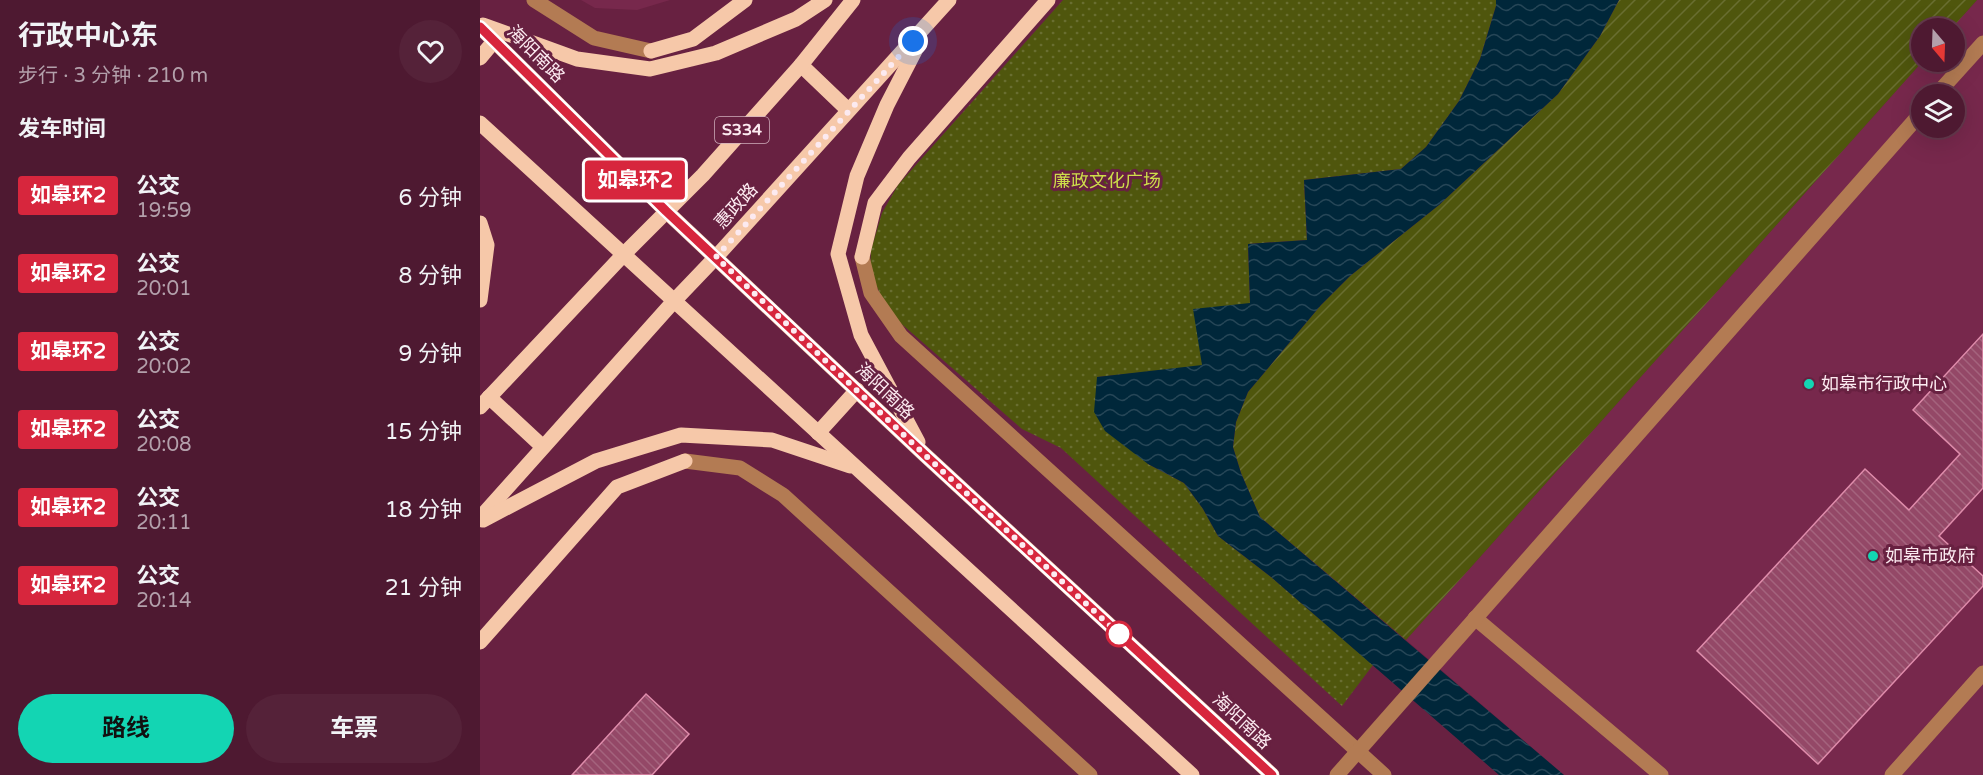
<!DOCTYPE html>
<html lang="zh">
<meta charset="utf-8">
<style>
:root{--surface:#4e1931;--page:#552239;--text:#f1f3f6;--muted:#b3a0ab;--line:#65384d;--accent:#13d5b3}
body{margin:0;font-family:"Varela Round","Noto Sans SC",sans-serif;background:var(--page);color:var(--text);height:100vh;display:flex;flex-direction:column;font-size:22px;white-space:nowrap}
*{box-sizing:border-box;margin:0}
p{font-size:20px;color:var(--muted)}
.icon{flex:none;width:33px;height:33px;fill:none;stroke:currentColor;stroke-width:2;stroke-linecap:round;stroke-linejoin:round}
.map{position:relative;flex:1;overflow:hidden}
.side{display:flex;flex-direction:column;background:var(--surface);width:480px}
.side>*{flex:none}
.badge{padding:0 12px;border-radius:4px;font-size:21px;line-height:39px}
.needle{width:39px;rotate:161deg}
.tools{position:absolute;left:1431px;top:18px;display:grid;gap:12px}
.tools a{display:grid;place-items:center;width:54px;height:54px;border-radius:50%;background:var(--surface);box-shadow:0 6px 24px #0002,0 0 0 2px var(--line);font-size:30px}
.you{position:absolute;width:30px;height:30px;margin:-15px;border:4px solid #fff;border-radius:50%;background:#1a73e8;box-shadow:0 0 0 9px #1a73e833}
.map>.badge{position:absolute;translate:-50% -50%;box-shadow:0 0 0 3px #fff}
h2{padding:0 18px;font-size:22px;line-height:54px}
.round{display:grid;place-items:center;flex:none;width:63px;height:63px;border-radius:32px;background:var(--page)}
.headline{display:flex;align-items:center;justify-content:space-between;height:102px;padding:0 18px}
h1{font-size:28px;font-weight:700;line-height:45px}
.button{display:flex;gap:12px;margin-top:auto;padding:12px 18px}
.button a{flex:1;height:69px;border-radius:36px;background:var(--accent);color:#111;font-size:24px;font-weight:700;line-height:69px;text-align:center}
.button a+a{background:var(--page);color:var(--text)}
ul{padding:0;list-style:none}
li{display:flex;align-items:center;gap:18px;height:78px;padding:0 18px}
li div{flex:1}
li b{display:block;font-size:22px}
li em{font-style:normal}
li .badge{min-width:66px;font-weight:700;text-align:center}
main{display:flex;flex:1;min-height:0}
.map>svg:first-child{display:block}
.built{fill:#77284c;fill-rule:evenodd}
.park{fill:url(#park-dots)}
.garden{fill:url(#garden-furrows)}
.water{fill:url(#water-waves)}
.building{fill:url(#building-back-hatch);stroke:#df8cab;stroke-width:1.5}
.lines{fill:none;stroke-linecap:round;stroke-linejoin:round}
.minor{stroke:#b37b53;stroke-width:15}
.major{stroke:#f6c8a9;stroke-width:15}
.line-casing{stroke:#fff;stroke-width:14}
.line{stroke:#d7263d;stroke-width:9}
.walk{stroke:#fceaf0;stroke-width:6;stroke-dasharray:0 10.8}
.poi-dot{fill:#13d5b3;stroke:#682141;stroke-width:2}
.stop-dot{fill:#fff;stroke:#d7263d;stroke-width:3}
.labels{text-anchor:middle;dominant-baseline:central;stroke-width:6;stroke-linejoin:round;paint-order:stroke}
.shield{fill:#682141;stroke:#d0aebc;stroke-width:1.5}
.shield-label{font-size:16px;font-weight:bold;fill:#fceaf0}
.street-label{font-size:18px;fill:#fceaf0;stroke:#682141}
.park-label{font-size:18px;fill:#cdde4a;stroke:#682141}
.poi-label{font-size:18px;fill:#fceaf0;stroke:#682141;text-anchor:start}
</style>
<main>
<section class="side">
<div class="headline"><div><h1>行政中心东</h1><p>步行 · 3 分钟 · 210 m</p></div><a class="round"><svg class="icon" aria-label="heart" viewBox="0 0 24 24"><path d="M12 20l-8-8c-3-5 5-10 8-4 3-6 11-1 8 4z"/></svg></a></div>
<h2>发车时间</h2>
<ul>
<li><span class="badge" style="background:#d7263d;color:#fff">如皋环2</span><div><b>公交</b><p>19:59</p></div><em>6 分钟</em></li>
<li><span class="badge" style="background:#d7263d;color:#fff">如皋环2</span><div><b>公交</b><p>20:01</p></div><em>8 分钟</em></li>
<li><span class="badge" style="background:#d7263d;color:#fff">如皋环2</span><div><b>公交</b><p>20:02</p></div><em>9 分钟</em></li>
<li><span class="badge" style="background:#d7263d;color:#fff">如皋环2</span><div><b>公交</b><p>20:08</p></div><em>15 分钟</em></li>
<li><span class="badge" style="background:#d7263d;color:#fff">如皋环2</span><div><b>公交</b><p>20:11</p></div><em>18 分钟</em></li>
<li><span class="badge" style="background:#d7263d;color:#fff">如皋环2</span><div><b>公交</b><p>20:14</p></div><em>21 分钟</em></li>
</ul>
<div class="button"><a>路线</a><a>车票</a></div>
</section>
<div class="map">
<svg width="1503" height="775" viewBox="0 0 1503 775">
<defs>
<pattern id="park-dots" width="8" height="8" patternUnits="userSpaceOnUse" patternTransform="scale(1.5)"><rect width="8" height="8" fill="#4f560d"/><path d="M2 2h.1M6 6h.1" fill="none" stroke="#696e31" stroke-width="1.8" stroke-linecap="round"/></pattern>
<pattern id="garden-furrows" width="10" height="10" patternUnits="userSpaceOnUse" patternTransform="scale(1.5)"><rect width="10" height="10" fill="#4f560d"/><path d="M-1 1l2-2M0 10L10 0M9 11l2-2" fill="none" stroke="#696e31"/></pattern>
<pattern id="water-waves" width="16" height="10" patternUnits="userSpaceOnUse" patternTransform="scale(1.5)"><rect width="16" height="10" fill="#00273a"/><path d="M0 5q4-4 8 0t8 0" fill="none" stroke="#264657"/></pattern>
<pattern id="building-back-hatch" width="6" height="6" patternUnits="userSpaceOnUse" patternTransform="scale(1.5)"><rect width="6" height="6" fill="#944867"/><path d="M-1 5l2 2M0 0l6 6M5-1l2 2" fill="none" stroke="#a4637d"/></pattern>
</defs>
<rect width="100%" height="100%" fill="#682141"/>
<!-- built -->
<g class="built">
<polygon points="101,0 190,0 157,10 115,8"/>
<path d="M1497,0H1503V775H1084L926,640L1442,62H1474V28H1472ZM1442,94H1474V128H1442Z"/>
</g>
<!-- park -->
<polygon class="park" points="583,0 1016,0 1016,6 1000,59 979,101 946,147 921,169 824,180 827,240 768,244 770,303 722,366 617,377 668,464 704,483 723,509 738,536 791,577 893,665 862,706 581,448 542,429 409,313 390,272 391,250 402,213 418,185"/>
<!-- garden -->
<polygon class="garden" points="1139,0 1497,0 1472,28 1442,28 1442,62 926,640 780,517 761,473 753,447 756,422 768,392 841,305 870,276 959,205 1078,94 1120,36"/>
<!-- water -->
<polygon class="water" points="1016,0 1139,0 1120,36 1078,94 959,205 870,276 841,305 768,392 756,422 753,447 761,473 780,517 1084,775 1019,775 791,577 738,536 723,509 704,483 668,464 625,431 614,412 617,377 722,365 713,309 770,303 768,244 827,240 824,180 921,169 946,147 979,101 1000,59 1016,6"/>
<!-- building -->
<g class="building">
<polygon points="1503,334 1503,488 1459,536 1503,576 1503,586 1338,764 1217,651 1385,469 1429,510 1480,454 1433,410"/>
<polygon points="166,694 209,734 172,775 92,775"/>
</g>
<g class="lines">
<!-- minor -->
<g class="minor">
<polyline points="54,0 114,38 171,51"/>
<polyline points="1457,94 1503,43"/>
<polyline points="382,257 391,293 421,336 904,775"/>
<polyline points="205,461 260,468 303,495 610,775"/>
<polyline points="995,618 1181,775"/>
<polyline points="857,775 1442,112"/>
<polyline points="1412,775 1503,673"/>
</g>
<!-- major -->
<g class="major">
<polyline points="3,25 97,59 170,69 236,53 316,19 345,0"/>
<polyline points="0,27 186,211 445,455 792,775"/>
<polyline points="171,51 213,39 265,0"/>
<polyline points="0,58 15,40"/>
<polyline points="321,65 368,110"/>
<polyline points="0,123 712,775"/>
<polyline points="0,223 7,245 0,300"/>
<polyline points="382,257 395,203 429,158 568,0"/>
<polyline points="9,397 63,447"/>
<polyline points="0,407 144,254 223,175 321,65 373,0"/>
<polyline points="338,433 377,390"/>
<polyline points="438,442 381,335 358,254 377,176 407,105 440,41"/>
<polyline points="0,518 194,301 236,257 469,0"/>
<polyline points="3,520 116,461 201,435 292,440 370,466"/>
<polyline points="0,642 137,487 205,461"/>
</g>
</g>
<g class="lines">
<defs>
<polyline id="line" points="0,27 186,211 445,455 792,775"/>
</defs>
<!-- line casing -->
<use href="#line" class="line-casing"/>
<!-- line -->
<use href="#line" class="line"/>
<!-- walk -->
<polyline class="walk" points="433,41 236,257 445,455 639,634"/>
</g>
<!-- markers -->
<g class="poi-dot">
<circle cx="1329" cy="384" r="6"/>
<circle cx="1393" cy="556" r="6"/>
</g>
<circle class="stop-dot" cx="639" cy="634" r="12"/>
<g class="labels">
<!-- shield labels -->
<rect class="shield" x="235" y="117" width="54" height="26" rx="4.5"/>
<g class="shield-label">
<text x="262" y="130">S334</text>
</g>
<!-- street labels -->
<g class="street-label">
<text transform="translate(56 54) rotate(45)">海阳南路</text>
<text transform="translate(256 206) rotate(-48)">惠政路</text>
<text transform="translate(405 391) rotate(43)">海阳南路</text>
<text transform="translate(762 721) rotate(43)">海阳南路</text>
</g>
<!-- park labels -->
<g class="park-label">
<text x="627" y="181">廉政文化广场</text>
</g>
<!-- poi labels -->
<g class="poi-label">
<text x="1341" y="384">如皋市行政中心</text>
<text x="1405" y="556">如皋市政府</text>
</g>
</g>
</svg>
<div class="tools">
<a><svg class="needle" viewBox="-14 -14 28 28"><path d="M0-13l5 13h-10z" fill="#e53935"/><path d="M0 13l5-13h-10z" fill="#b3a0ab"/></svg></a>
<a><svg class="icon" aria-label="layers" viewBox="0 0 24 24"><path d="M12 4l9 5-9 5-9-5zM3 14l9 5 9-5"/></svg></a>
</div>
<div class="you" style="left:433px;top:41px"></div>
<b class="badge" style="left:155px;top:180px;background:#d7263d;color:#fff">如皋环2</b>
</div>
</main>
